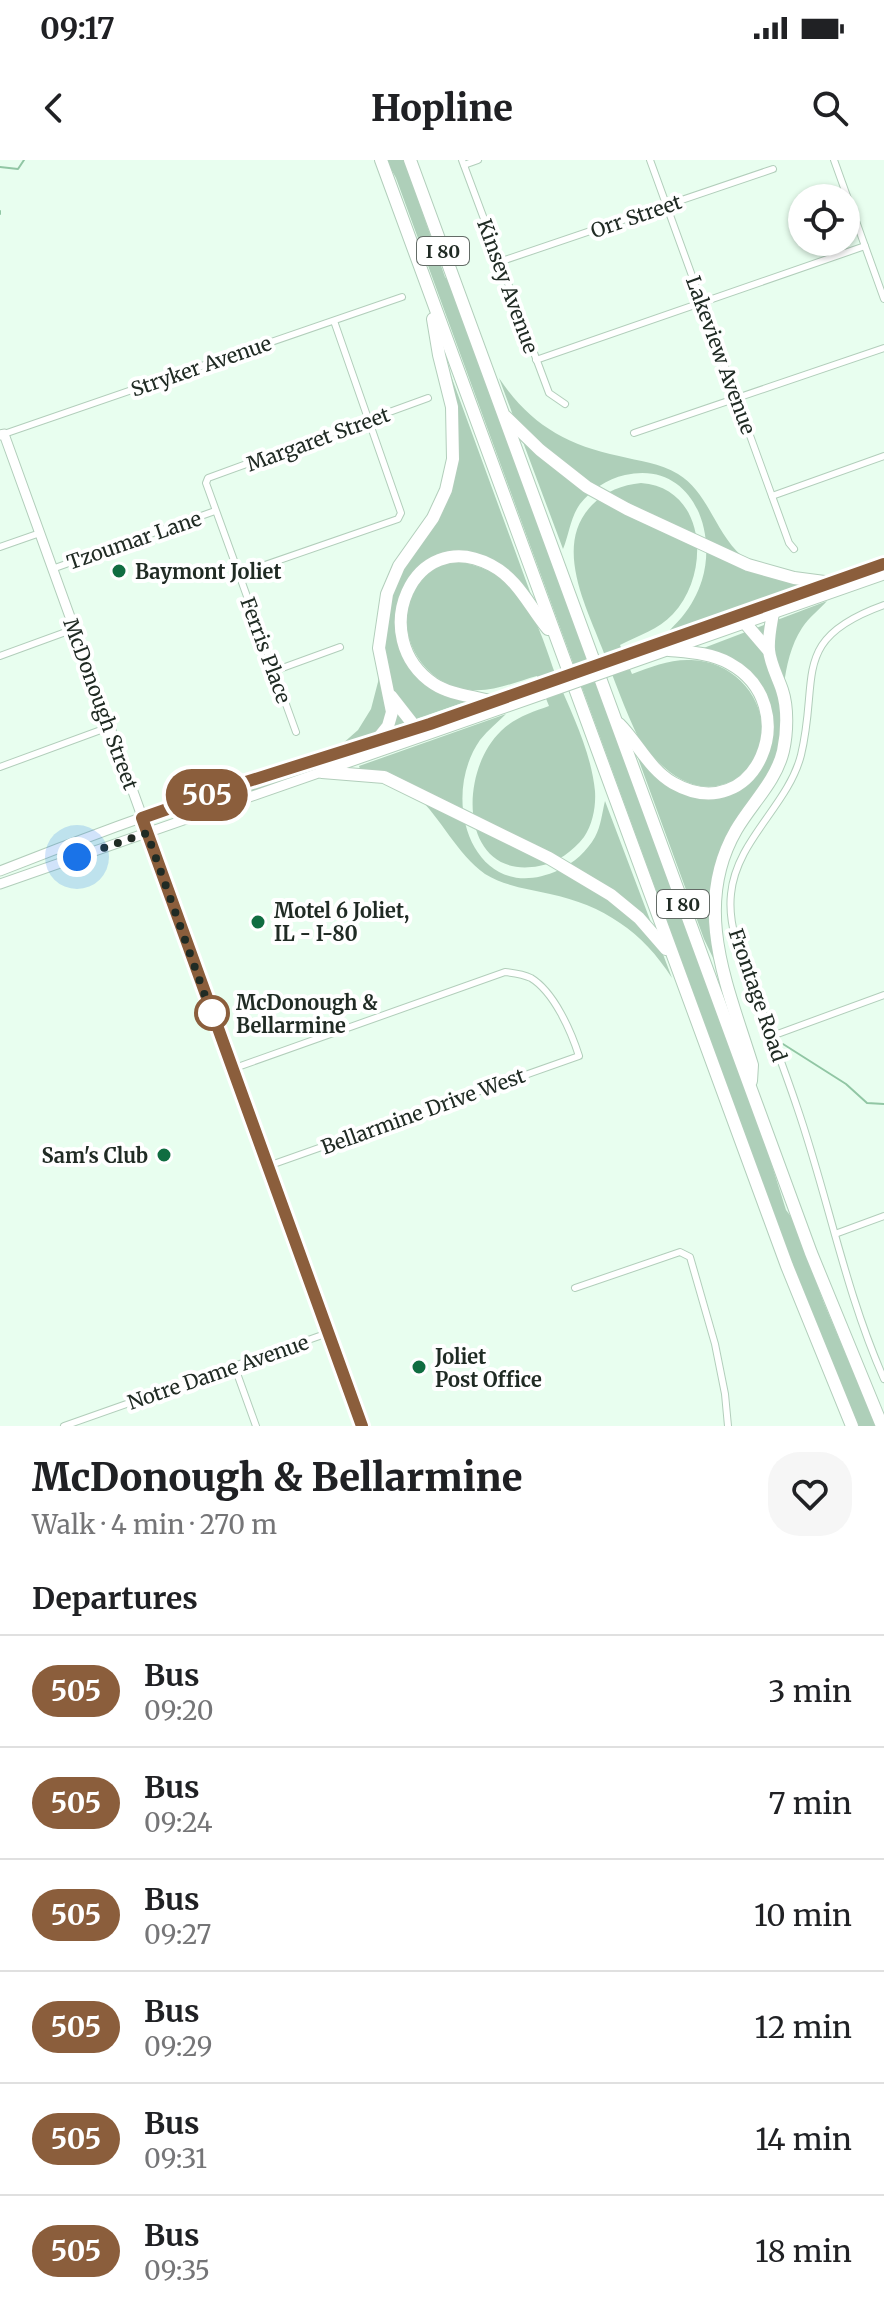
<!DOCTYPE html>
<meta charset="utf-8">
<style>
:root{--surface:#fff;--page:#f6f6f6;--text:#202124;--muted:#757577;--line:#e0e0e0}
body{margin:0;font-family:Merriweather,serif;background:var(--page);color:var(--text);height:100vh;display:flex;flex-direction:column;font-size:30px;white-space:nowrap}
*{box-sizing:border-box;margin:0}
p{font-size:26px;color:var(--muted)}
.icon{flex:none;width:44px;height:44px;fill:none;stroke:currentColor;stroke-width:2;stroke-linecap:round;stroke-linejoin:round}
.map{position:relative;height:1266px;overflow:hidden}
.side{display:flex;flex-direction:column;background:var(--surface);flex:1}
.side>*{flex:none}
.badge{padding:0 16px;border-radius:26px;font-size:28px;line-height:52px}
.tools{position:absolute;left:788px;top:24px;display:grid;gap:16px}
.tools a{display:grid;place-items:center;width:72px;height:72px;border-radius:50%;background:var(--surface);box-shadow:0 2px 6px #0004;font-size:40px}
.you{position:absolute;width:40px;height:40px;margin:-20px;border:6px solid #fff;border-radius:50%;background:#1a73e8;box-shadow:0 0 0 12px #1a73e833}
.map>.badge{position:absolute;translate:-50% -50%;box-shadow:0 0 0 4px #fff}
h2{padding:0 32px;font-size:30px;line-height:72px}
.round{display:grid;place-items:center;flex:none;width:84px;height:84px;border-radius:32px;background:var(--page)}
.overview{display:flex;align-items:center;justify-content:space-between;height:136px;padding:0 32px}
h1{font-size:38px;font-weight:800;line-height:60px}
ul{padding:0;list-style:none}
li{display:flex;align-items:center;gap:24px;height:112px;padding:0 32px;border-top:2px solid var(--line)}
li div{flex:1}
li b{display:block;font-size:30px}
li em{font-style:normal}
li .badge{min-width:88px;font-weight:700;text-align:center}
.status{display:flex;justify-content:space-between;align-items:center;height:56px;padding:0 40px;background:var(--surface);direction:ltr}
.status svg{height:22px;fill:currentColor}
header{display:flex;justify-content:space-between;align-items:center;height:104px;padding:0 32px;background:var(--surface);font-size:36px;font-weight:800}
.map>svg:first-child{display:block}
.green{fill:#aecfb9}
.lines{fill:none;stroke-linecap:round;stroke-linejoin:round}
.stream{stroke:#91c6a4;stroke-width:2}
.street-casing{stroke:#b2cebb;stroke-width:8}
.secondary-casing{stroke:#b2cebb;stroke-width:11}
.highway-casing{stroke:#b2cebb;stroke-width:14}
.street{stroke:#fff;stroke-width:6}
.secondary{stroke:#fff;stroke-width:9}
.highway{stroke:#fff;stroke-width:12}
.secondary-bridge-casing{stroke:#b2cebb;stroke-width:11;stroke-linecap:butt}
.secondary-bridge{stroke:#fff;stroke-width:9}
.line-casing{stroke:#fff;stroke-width:18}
.line{stroke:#8b5e3c;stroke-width:12}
.walk{stroke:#202b24;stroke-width:8;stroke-dasharray:0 14.4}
.poi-dot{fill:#106d41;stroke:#fff;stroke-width:3}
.stop-dot{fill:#fff;stroke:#8b5e3c;stroke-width:4}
.labels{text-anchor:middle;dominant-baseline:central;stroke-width:8;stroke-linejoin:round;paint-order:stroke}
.shield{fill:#fff;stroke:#636b66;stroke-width:2}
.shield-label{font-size:18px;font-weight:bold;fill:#202b24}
.street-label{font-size:20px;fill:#202b24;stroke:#fff}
.poi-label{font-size:20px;font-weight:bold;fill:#202b24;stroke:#fff;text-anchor:start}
.stop-label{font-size:20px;font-weight:bold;fill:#202b24;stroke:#fff;text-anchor:start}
</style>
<div class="status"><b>09:17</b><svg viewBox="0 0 49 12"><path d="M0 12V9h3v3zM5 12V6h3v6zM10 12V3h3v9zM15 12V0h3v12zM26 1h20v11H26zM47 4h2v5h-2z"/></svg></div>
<header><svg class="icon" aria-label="back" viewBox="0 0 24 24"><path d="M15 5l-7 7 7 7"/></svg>Hopline<svg class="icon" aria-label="search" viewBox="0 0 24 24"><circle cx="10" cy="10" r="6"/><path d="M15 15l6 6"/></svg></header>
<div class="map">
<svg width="884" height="1266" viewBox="0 0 884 1266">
<rect width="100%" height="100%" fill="#e8feef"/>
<!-- green -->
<g class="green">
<polygon points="386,0 404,0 445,117 448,121 764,980 786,1050 792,1058 824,1143 876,1266 859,1266 807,1144 396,18"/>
<polygon points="446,202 533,440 524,427 454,393 405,425 408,503 468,541 341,585 358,570 371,549 378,522 389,440 400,414 434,364 459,282 458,260"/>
<path d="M499,218C529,263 565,285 619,296C639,301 660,303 678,314C709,333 715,373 742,396C754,407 786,417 803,425L666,475C670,469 677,463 682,457C691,446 698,433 702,420C718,368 689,300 625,315C607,319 591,330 580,344C570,358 569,375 563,389Z"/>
<path d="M641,323C707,328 711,414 673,454C658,470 639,475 620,485L632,514C651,507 670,499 691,500C741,501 779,553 754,600C749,609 740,616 732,621C693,640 660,608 639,579C625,550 614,519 602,488C586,446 553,385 592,345C606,331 622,325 641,323Z"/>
<path d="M461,402C489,408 509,419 525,443C540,465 547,492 556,516C571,552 591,591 595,631C596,646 593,664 584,677C573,691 557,703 539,706C460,721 457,613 501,571C514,558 532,552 549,546L537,516C515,522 494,532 471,530C420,526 388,466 419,424C425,416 433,408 443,405C448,403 455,403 461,402Z"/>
<path d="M827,441C820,449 809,457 802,468C780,502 783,550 779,590L776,600L726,682L714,800L704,779L635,590L695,635L757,614C776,587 770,567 766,536L701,489Z"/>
<path d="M506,554C498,562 488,570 480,580C438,640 474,749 559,710C574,703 587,691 595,677C601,666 602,653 605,641L672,818C643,772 603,745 550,734C528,729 504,726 485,714C457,694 441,658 416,635C403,624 376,616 360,609L359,606Z"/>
<polygon points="389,581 390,584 242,635 241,633 282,615"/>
</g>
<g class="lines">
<!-- stream -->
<g class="stream">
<polyline points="0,7 18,9 24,0"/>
<polyline points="0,51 0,54"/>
<polyline points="767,875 768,875"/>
<polyline points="783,884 846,924 867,943 884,944"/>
</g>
<defs>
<g id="street">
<polyline points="462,0 549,233 565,244"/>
<polyline points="650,0 789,383 794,389"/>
<polyline points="834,0 884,139"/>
<polyline points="464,5 478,0"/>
<polyline points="499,102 773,9"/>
<polyline points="536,200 865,86"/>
<polyline points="634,273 884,188"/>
<polyline points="4,274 402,137"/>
<polyline points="772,336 884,296"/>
<polyline points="0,387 40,373"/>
<polyline points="52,409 215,351"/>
<polyline points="239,414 398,359 401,353 334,161"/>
<path d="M884,445C789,479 820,517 801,595C788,646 736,680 731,734C727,770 745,806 758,839C771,875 785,911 797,947C828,1037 845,1131 884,1219"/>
<polyline points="0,496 74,469"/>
<polyline points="274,511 340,487"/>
<polyline points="296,572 206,323 208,318 428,238"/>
<polyline points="0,607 109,567"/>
<polyline points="772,876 884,835"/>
<path d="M232,909L505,812C514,813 523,814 531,818C554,832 571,871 579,896L268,1006"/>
<polyline points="835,1074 884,1056"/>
<polyline points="575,1128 680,1092 690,1097 715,1184 725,1234 728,1266"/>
<polyline points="234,1205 256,1266"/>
<polyline points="64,1266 328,1173"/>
</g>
<g id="secondary">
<polyline points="0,275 4,274 362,1266"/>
<polyline points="631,494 884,404"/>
<polyline points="627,505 884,415"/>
<path d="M0,711C76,681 152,653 229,627C333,593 438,562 542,525"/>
<polyline points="0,724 545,534"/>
</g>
<g id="highway">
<polyline points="381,0 787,1106 852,1266"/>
<polyline points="410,0 811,1093 882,1266"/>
<polyline points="506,257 540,290 587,327 627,349 748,405 794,418 832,423"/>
<polyline points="739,456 769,491"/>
<polyline points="391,536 416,568"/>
<path d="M493,542C473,536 451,535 434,524C365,478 413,364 491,405C518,419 529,446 548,469"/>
<path d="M619,564C638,583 649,609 673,623C756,670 807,545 729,503C711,493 689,492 669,490"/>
<polyline points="376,581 388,566 392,552 379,488 387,434 399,406 433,358 446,330 453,299 452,247 439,195 433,159"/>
<polyline points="322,612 384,617 549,698 611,735 639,758 666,789"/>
<path d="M751,921L752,905C728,827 691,748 736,670C751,644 776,621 783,591C787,573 788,548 782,530C778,518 770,503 769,490C768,478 771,465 773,453"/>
</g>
</defs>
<!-- street casing -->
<use href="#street" class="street-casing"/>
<!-- secondary casing -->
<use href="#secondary" class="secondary-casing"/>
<!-- highway casing -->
<use href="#highway" class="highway-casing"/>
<!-- street -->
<use href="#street" class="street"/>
<!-- secondary -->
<use href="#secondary" class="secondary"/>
<!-- highway -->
<use href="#highway" class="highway"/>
<defs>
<g id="secondary-bridge">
<polyline points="542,525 631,494"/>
<polyline points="545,534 627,505"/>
</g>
</defs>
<!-- secondary-bridge casing -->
<use href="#secondary-bridge" class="secondary-bridge-casing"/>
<!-- secondary-bridge -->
<use href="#secondary-bridge" class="secondary-bridge"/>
</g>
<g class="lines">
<defs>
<polyline id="line" points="362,1266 142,658 230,627 430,564 884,404"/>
</defs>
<!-- line casing -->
<use href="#line" class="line-casing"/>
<!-- line -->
<use href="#line" class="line"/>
<!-- walk -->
<polyline class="walk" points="77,697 147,673 214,861 212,853"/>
</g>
<!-- markers -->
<g class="poi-dot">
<circle cx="119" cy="411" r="8"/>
<circle cx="258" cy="762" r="8"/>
<circle cx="164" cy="995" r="8"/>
<circle cx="419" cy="1207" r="8"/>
</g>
<circle class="stop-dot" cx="212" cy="853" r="16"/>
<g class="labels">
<!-- shield labels -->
<g class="shield">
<rect x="417" y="77" width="52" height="28" rx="6"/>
<rect x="657" y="730" width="52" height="28" rx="6"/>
</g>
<g class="shield-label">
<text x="443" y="91">I 80</text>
<text x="683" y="744">I 80</text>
</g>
<!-- street labels -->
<g class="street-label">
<text transform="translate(636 56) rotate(-19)">Orr Street</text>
<text transform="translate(508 126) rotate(70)">Kinsey Avenue</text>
<text transform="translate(721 195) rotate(70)">Lakeview Avenue</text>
<text transform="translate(201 206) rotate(-19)">Stryker Avenue</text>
<text transform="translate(318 279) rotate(-20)">Margaret Street</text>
<text transform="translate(134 380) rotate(-19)">Tzoumar Lane</text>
<text transform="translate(266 490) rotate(70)">Ferris Place</text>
<text transform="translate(101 544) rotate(70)">McDonough Street</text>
<text transform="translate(758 835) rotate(71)">Frontage Road</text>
<text transform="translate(423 951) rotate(-20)">Bellarmine Drive West</text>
<text transform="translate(218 1212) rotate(-19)">Notre Dame Avenue</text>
</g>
<!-- poi labels -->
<g class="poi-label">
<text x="135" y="411">Baymont Joliet</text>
<text x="274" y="750">Motel 6 Joliet,<tspan x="274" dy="23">IL - I-80</tspan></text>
<text x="148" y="995" text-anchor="end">Sam's Club</text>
<text x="435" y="1196">Joliet<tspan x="435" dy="23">Post Office</tspan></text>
</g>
<!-- stop labels -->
<g class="stop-label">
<text x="236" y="842">McDonough &amp;<tspan x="236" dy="23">Bellarmine</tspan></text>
</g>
</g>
</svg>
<div class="tools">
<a><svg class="icon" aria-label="locate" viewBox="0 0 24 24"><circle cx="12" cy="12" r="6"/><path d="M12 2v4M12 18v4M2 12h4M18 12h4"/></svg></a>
</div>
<div class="you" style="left:77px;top:697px"></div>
<b class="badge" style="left:207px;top:635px;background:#8b5e3c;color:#fff">505</b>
</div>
<section class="side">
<div class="overview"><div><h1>McDonough &amp; Bellarmine</h1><p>Walk · 4 min · 270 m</p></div><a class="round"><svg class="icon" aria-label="heart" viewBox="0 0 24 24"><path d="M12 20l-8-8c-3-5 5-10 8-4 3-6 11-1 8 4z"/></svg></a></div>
<h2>Departures</h2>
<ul>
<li><span class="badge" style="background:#8b5e3c;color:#fff">505</span><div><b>Bus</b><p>09:20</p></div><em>3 min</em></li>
<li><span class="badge" style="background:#8b5e3c;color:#fff">505</span><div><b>Bus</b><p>09:24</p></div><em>7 min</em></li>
<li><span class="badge" style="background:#8b5e3c;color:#fff">505</span><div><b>Bus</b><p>09:27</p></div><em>10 min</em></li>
<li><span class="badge" style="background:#8b5e3c;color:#fff">505</span><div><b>Bus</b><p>09:29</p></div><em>12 min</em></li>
<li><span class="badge" style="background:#8b5e3c;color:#fff">505</span><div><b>Bus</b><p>09:31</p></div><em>14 min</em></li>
<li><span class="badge" style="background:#8b5e3c;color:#fff">505</span><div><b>Bus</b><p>09:35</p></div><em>18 min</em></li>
</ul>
</section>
